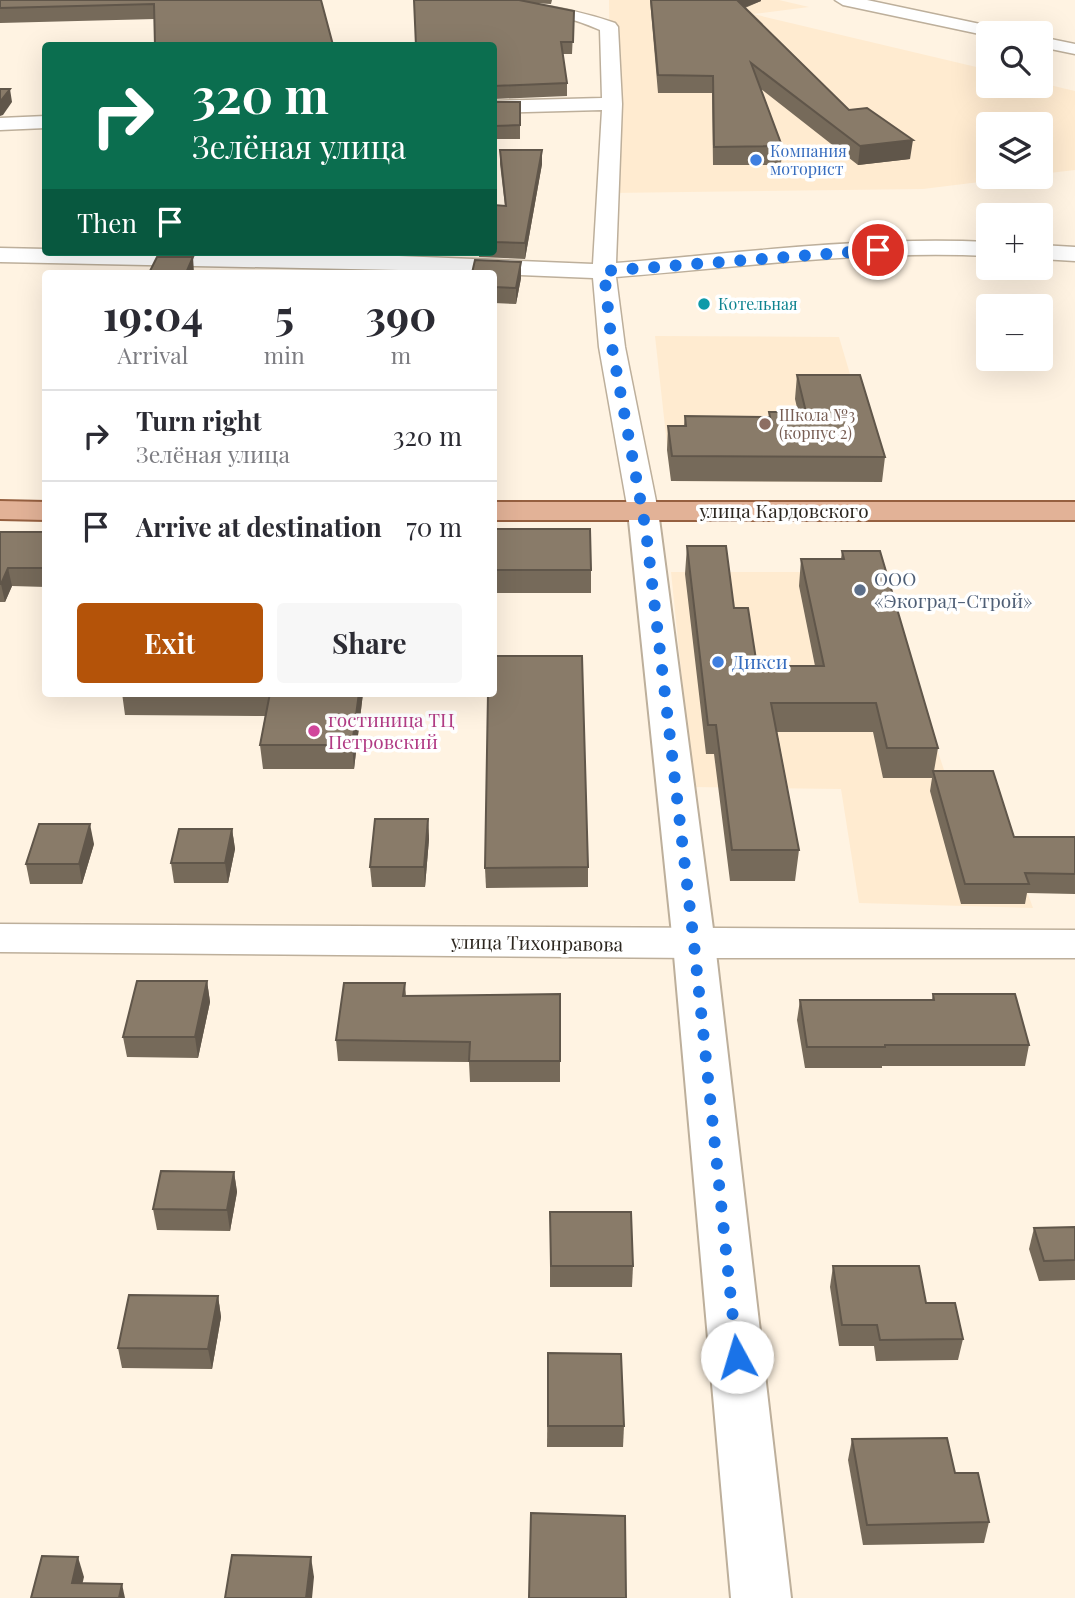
<!DOCTYPE html>
<html lang="en">
<head>
<meta charset="utf-8">
<style>
	body { margin:0; font-family:"Playfair Display",serif; background:#f7f7f7; color:#2b2b33; height:100vh; display:flex; flex-direction:column; font-size:26px; white-space:nowrap }
	* { box-sizing:border-box; margin:0 }
	p { font-size:23px; color:#7c7c81 }
	.icon { flex:none; width:38px; height:38px; fill:none; stroke:currentColor; stroke-width:2; stroke-linecap:round; stroke-linejoin:round }
	.map { position:relative; flex:1; overflow:hidden }
	.details { position:absolute; left:42px; top:270px; width:455px; height:427px; display:flex; flex-direction:column; background:#fff; border-radius:7px; box-shadow:0 7px 28px #0002 }
	.details>* { flex:none }
	.hud { position:absolute; left:42px; top:42px; width:455px; height:214px; border-radius:7px; box-shadow:0 7px 28px #0002; background:#0b6e4f; color:#fff; overflow:hidden }
	.fabs { position:absolute; left:976px; top:21px; display:grid; gap:14px }
	.fabs a { display:grid; place-items:center; width:77px; height:77px; border-radius:7px; background:#fff; box-shadow:0 7px 28px #0002; font-size:35px }
	.pin { position:absolute; display:grid; place-items:center; width:60px; height:60px; color:#fff; margin:-30px; border:4px solid #fff; border-radius:50%; box-shadow:0 2px 7px #0007 }
	.me { position:absolute; width:77px; margin:-38px; rotate:354deg; stroke-linejoin:round; filter:drop-shadow(0 0 5px #0008) }
	.turn { display:flex; align-items:center; gap:24px; height:147px; padding:0 35px; font-size:32px }
	.turn .icon { width:91px; height:91px; stroke-width:2.5 }
	.turn b { display:block; font-size:49px; line-height:60px }
	.then { display:flex; align-items:center; height:66px; padding:0 35px; background:#0003; gap:14px; font-size:26px }
	.eta { display:flex; justify-content:space-evenly; align-items:center; height:119px; text-align:center }
	.eta b { font-size:42px; font-weight:700; line-height:49px }
	.cta { display:flex; gap:14px; margin-top:auto; padding:14px 35px }
	.cta a { flex:1; height:80px; border-radius:7px; background:#b45309; color:#fff; font-size:28px; font-weight:700; line-height:80px; text-align:center }
	.cta a+a { background:#f7f7f7; color:#2b2b33 }
	ul { padding:0; list-style:none }
	li { display:flex; align-items:center; gap:21px; height:91px; padding:0 35px; border-top:2px solid #e1e1e2 }
	li div { flex:1 }
	li b { display:block; font-size:26px }
	li em { font-style:normal }
	.map>svg:first-child { display:block }
</style>
</head>
<body>
<div class="map">
<svg width="1075" height="1598" viewBox="0 0 1075 1598">
	<rect width="100%" height="100%" fill="#fff3e2"/>
	<g fill="#ffebd0">
		<path d="M 609,0 L 779,0 L 809,7 L 753,14 L 989,70 L 989,86 L 1041,86 L 1041,83 L 1075,91 L 1075,170 L 1041,174 L 1041,124 L 989,124 L 989,177 L 1021,177 L 923,189 L 611,193 Z"/>
		<path d="M 655,336 L 839,337 L 882,482 L 671,481 Z"/>
		<path d="M 671,572 L 878,572 L 948,782 L 988,783 L 1033,908 L 859,903 L 841,789 L 693,787 Z"/>
	</g>
	<g fill="none" stroke-linecap="round" stroke-linejoin="round">
		<defs>
			<g id="minor">
				<path d="M 426,0 C 495,0 549,0 615,23 L 618,27 L 622,104 L 616,263 C 740,253 865,236 989,242 L 989,256 C 865,250 740,267 616,277 L 625,347 L 658,511 L 653,517 L 643,520 L 633,517 L 628,511 L 599,347 L 593,278 L 399,270 L 0,262 L 0,248 L 46,249 L 46,252 L 399,256 L 593,264 L 602,110 L 494,113 L 494,101 L 602,98 L 600,30 C 547,6 491,6 434,5 Z"/>
				<path d="M 835,0 L 867,0 L 999,28 L 1008,33 L 989,33 L 989,36 L 843,5 Z"/>
				<path d="M 1041,37 L 1075,44 L 1075,54 L 1041,47 Z"/>
				<path d="M 46,116 L 46,128 L 0,130 L 0,118 Z"/>
				<path d="M 1041,245 L 1075,247 L 1075,261 L 1041,259 Z"/>
				<path d="M 0,924 L 1075,930 L 1075,958 L 694,958 L 0,952 Z"/>
			</g>
			<path id="tertiary" d="M 643,502 L 654,504 L 658,511 L 715,944 L 791,1598 L 731,1598 L 673,944 L 628,511 L 632,504 Z"/>
			<g id="primary">
				<path d="M 0,501 L 46,502 L 46,520 L 0,519 Z"/>
				<rect x="494" y="502" width="581" height="18"/>
			</g>
		</defs>
		<use href="#minor" stroke="#bdaf9b" stroke-width="3"/>
		<use href="#tertiary" stroke="#bdaf9b" stroke-width="4"/>
		<use href="#primary" stroke="#966040" stroke-width="4"/>
		<use href="#minor" fill="#fff" fill-rule="evenodd"/>
		<use href="#tertiary" fill="#fff" fill-rule="evenodd"/>
		<use href="#primary" fill="#e2b297" fill-rule="evenodd"/>
	</g>
	<g fill="#766a5a">
		<path d="M 0,0 L 321,0 L 155,19 L 0,23 Z"/>
		<path d="M 414,0 L 552,0 L 551,4 L 532,3 L 574,11 L 572,54 L 562,54 L 567,83 L 567,96 L 494,99 L 494,46 Z"/>
		<path d="M 650,0 L 761,0 L 761,1 L 745,8 L 849,110 L 910,159 L 858,165 L 761,89 L 782,146 L 781,165 L 713,165 L 712,93 L 658,93 Z"/>
		<rect x="494" y="102" width="26" height="37"/>
		<path d="M 500,150 L 542,164 L 525,259 L 479,257 L 479,252 L 494,252 L 494,205 L 505,206 L 500,164 Z"/>
		<path d="M 494,273 L 521,278 L 516,304 L 494,303 Z"/>
		<path d="M 797,375 L 885,457 L 882,482 L 671,481 L 667,450 L 668,426 L 684,426 L 685,416 L 769,417 L 769,412 L 798,412 L 795,399 Z"/>
		<path d="M 494,529 L 591,570 L 591,593 L 494,593 Z"/>
		<path d="M 0,532 L 46,532 L 46,587 L 12,586 L 5,602 L 0,602 Z"/>
		<path d="M 687,546 L 734,608 L 757,666 L 815,666 L 799,586 L 801,559 L 841,559 L 842,551 L 938,748 L 934,771 L 1014,837 L 1075,837 L 1075,894 L 1027,893 L 1025,904 L 961,904 L 930,791 L 932,778 L 883,778 L 873,732 L 777,732 L 799,850 L 795,881 L 730,881 L 714,754 L 706,754 L 685,574 Z"/>
		<path d="M 122,693 L 363,693 L 354,769 L 263,769 L 260,745 L 265,716 L 125,715 Z"/>
		<path d="M 428,819 L 429,839 L 425,887 L 372,887 L 370,867 Z"/>
		<path d="M 232,829 L 235,849 L 228,883 L 174,883 L 171,863 Z"/>
		<path d="M 94,844 L 82,884 L 30,884 L 26,864 Z"/>
		<path d="M 588,867 L 588,887 L 486,888 L 485,868 Z"/>
		<path d="M 207,981 L 210,1002 L 198,1058 L 127,1057 L 123,1037 Z"/>
		<path d="M 405,983 L 406,996 L 560,994 L 560,1082 L 470,1082 L 469,1062 L 338,1061 L 336,1040 Z"/>
		<path d="M 933,994 L 1029,1045 L 1025,1066 L 882,1066 L 882,1068 L 805,1068 L 797,1020 L 800,1000 L 932,1000 Z"/>
		<path d="M 234,1172 L 237,1192 L 230,1231 L 157,1230 L 153,1209 Z"/>
		<path d="M 550,1212 L 633,1266 L 632,1287 L 550,1287 Z"/>
		<path d="M 1075,1227 L 1075,1280 L 1039,1281 L 1029,1249 L 1034,1228 Z"/>
		<path d="M 833,1266 L 926,1303 L 963,1339 L 958,1360 L 876,1361 L 874,1346 L 839,1346 L 830,1287 Z"/>
		<path d="M 218,1296 L 221,1317 L 212,1369 L 122,1368 L 118,1348 Z"/>
		<path d="M 548,1353 L 624,1426 L 623,1447 L 547,1447 Z"/>
		<path d="M 852,1439 L 955,1473 L 989,1522 L 984,1543 L 863,1545 L 848,1460 Z"/>
	</g>
	<g fill="#60564a">
		<path d="M 733,0 L 761,0 L 761,1 L 732,12 Z"/>
		<path d="M 10,89 L 12,102 L 3,115 L 0,116 L 0,102 Z"/>
		<path d="M 913,140 L 910,159 L 858,165 L 860,146 Z"/>
		<path d="M 542,150 L 542,164 L 525,259 L 525,243 Z"/>
		<path d="M 193,257 L 194,273 L 186,273 Z"/>
		<path d="M 521,262 L 521,278 L 516,304 L 516,288 Z"/>
		<path d="M 8,568 L 12,586 L 5,602 L 1,584 Z"/>
		<path d="M 359,693 L 363,693 L 354,769 L 352,745 Z"/>
		<path d="M 428,819 L 429,839 L 425,887 L 424,867 Z"/>
		<path d="M 90,824 L 94,844 L 82,884 L 79,864 Z"/>
		<path d="M 232,829 L 235,849 L 228,883 L 225,863 Z"/>
		<path d="M 207,981 L 210,1002 L 198,1058 L 195,1037 Z"/>
		<path d="M 234,1172 L 237,1192 L 230,1231 L 227,1210 Z"/>
		<path d="M 218,1296 L 221,1317 L 212,1369 L 208,1349 Z"/>
		<path d="M 78,1557 L 84,1577 L 79,1598 L 72,1583 Z"/>
		<path d="M 311,1557 L 314,1577 L 312,1598 L 306,1598 Z"/>
		<path d="M 122,1584 L 125,1598 L 119,1598 Z"/>
	</g>
	<g fill="#897b69" stroke="#60564a" stroke-width="2">
		<path d="M 0,0 L 321,0 L 333,45 L 155,46 L 154,4 L 0,8 Z"/>
		<path d="M 414,0 L 519,0 L 574,11 L 573,42 L 561,42 L 567,83 L 494,86 L 494,46 L 416,46 Z"/>
		<path d="M 651,0 L 737,0 L 849,110 L 867,108 L 913,140 L 860,146 L 751,63 L 782,146 L 714,147 L 713,76 L 658,75 Z"/>
		<path d="M 0,89 L 10,89 L 0,102 Z"/>
		<path d="M 494,102 L 520,102 L 520,125 L 494,126 Z"/>
		<path d="M 500,150 L 542,150 L 525,243 L 494,242 L 494,205 L 506,206 Z"/>
		<path d="M 157,257 L 193,257 L 186,273 L 149,273 Z"/>
		<path d="M 475,260 L 521,262 L 516,288 L 494,287 L 494,273 L 472,273 Z"/>
		<path d="M 797,375 L 860,375 L 885,457 L 672,456 L 668,426 L 686,426 L 685,416 L 770,417 L 769,412 L 806,412 Z"/>
		<path d="M 494,529 L 590,529 L 591,570 L 494,570 Z"/>
		<path d="M 0,532 L 46,532 L 46,568 L 8,568 L 1,584 L 0,584 Z"/>
		<path d="M 687,546 L 726,546 L 734,608 L 748,608 L 757,666 L 824,666 L 801,559 L 844,559 L 842,551 L 880,551 L 938,748 L 887,748 L 876,703 L 771,703 L 799,850 L 732,850 L 716,725 L 708,725 Z"/>
		<path d="M 494,656 L 582,656 L 588,867 L 485,868 L 488,693 L 494,693 Z"/>
		<path d="M 270,693 L 359,693 L 352,745 L 260,745 Z"/>
		<path d="M 933,771 L 993,771 L 1014,837 L 1075,837 L 1075,874 L 1025,873 L 1029,884 L 965,884 Z"/>
		<path d="M 375,819 L 428,819 L 424,867 L 370,867 Z"/>
		<path d="M 39,824 L 90,824 L 79,864 L 26,864 Z"/>
		<path d="M 179,829 L 232,829 L 225,863 L 171,863 Z"/>
		<path d="M 137,981 L 207,981 L 195,1037 L 123,1037 Z"/>
		<path d="M 344,983 L 405,983 L 403,996 L 560,994 L 560,1061 L 469,1061 L 470,1042 L 336,1040 Z"/>
		<path d="M 933,994 L 1015,994 L 1029,1045 L 885,1045 L 885,1047 L 807,1047 L 800,1000 L 934,1000 Z"/>
		<path d="M 161,1171 L 234,1172 L 227,1210 L 153,1209 Z"/>
		<path d="M 550,1212 L 631,1212 L 633,1266 L 551,1266 Z"/>
		<path d="M 1075,1227 L 1075,1260 L 1044,1261 L 1034,1228 Z"/>
		<path d="M 833,1266 L 919,1266 L 926,1303 L 955,1303 L 963,1339 L 880,1340 L 877,1325 L 842,1325 Z"/>
		<path d="M 129,1295 L 218,1296 L 208,1349 L 118,1348 Z"/>
		<path d="M 548,1353 L 621,1354 L 624,1426 L 548,1426 Z"/>
		<path d="M 947,1438 L 955,1473 L 978,1473 L 989,1522 L 867,1525 L 852,1439 Z"/>
		<path d="M 531,1513 L 625,1516 L 626,1598 L 529,1598 Z"/>
		<path d="M 232,1555 L 311,1557 L 306,1598 L 225,1598 Z"/>
		<path d="M 42,1556 L 78,1557 L 72,1583 L 122,1584 L 119,1598 L 31,1598 Z"/>
	</g>
	<g fill="none" stroke-linecap="round" stroke-linejoin="round">
		<path stroke="#1a73e8" stroke-width="12" stroke-dasharray="0 21.6" d="M 737,1357 L 694,944 L 646,531 L 612,347 L 604,271 L 878,250"/>
	</g>
	<g fill="#3f7fe0" stroke="#fff" stroke-width="2.5">
		<circle cx="756" cy="160" r="7"/>
		<circle cx="718" cy="662" r="7"/>
	</g>
	<circle fill="#0f9aa8" stroke="#fff" stroke-width="2.5" cx="704" cy="304" r="7"/>
	<circle fill="#8d6e63" stroke="#fff" stroke-width="2.5" cx="765" cy="424" r="7"/>
	<circle fill="#5c6f8a" stroke="#fff" stroke-width="2.5" cx="860" cy="590" r="7"/>
	<circle fill="#d1479c" stroke="#fff" stroke-width="2.5" cx="314" cy="731" r="7"/>
	<g text-anchor="middle" stroke-width="7" stroke-linejoin="round" paint-order="stroke">
		<g font-size="16" fill="#366cbe" stroke="#fff" text-anchor="start">
			<text x="770" y="157">Компания<tspan x="770" dy="18">моторист</tspan></text>
		</g>
		<g font-size="16" fill="#0d838f" stroke="#fff" text-anchor="start">
			<text x="718" y="310">Котельная</text>
		</g>
		<g font-size="16" fill="#785e54" stroke="#fff" text-anchor="start">
			<text x="779" y="421">Школа №3<tspan x="779" dy="18">(корпус 2)</tspan></text>
		</g>
		<g font-size="19" fill="#2d2720" stroke="#fff">
			<text x="784" y="518">улица Кардовского</text>
			<text transform="translate(537 943) rotate(1)" y="7">улица Тихонравова</text>
		</g>
		<g font-size="19" fill="#4e5e75" stroke="#fff" text-anchor="start">
			<text x="874" y="586">ООО<tspan x="874" dy="22">«Экоград-Строй»</tspan></text>
		</g>
		<g font-size="19" fill="#366cbe" stroke="#fff" text-anchor="start">
			<text x="732" y="669">Дикси</text>
		</g>
		<g font-size="19" fill="#b23c85" stroke="#fff" text-anchor="start">
			<text x="328" y="727">гостиница ТЦ<tspan x="328" dy="22">Петровский</tspan></text>
		</g>
	</g>
</svg>
<div class="fabs">
<a><svg class="icon" aria-label="search" viewBox="0 0 24 24"><circle cx="10" cy="10" r="6"/><path d="M15 15l6 6"/></svg></a>
<a><svg class="icon" aria-label="layers" viewBox="0 0 24 24"><path d="M12 4l9 5-9 5-9-5zM3 14l9 5 9-5"/></svg></a>
<a>+</a>
<a>−</a>
</div>
<div class="pin" style="left:878px;top:250px;background:#d93025"><svg class="icon" aria-label="arrive" viewBox="0 0 24 24"><path d="M6 21V4h12l-3 4 3 4H6"/></svg></div>
<svg class="me" style="left:737px;top:1357px" viewBox="-20 -20 40 40"><circle r="19" fill="#fff"/><path d="M0-13L10 11 0 6-10 11z" fill="#1a73e8"/></svg>
<div class="hud">
<div class="turn"><svg class="icon" aria-label="right" viewBox="0 0 24 24"><path d="M7 20v-9h11M14 6l5 5-5 5"/></svg><div><b>320 m</b>Зелёная улица</div></div>
<div class="then">Then<svg class="icon" aria-label="arrive" viewBox="0 0 24 24"><path d="M6 21V4h12l-3 4 3 4H6"/></svg></div>
</div>
<section class="details">
<div class="eta">
<div><b>19:04</b><p>Arrival</p></div>
<div><b>5</b><p>min</p></div>
<div><b>390</b><p>m</p></div>
</div>
<ul>
<li><svg class="icon" aria-label="right" viewBox="0 0 24 24"><path d="M7 20v-9h11M14 6l5 5-5 5"/></svg><div><b>Turn right</b><p>Зелёная улица</p></div><em>320 m</em></li>
<li><svg class="icon" aria-label="arrive" viewBox="0 0 24 24"><path d="M6 21V4h12l-3 4 3 4H6"/></svg><div><b>Arrive at destination</b></div><em>70 m</em></li>
</ul>
<div class="cta"><a>Exit</a><a>Share</a></div>
</section>
</div>
</body>
</html>
